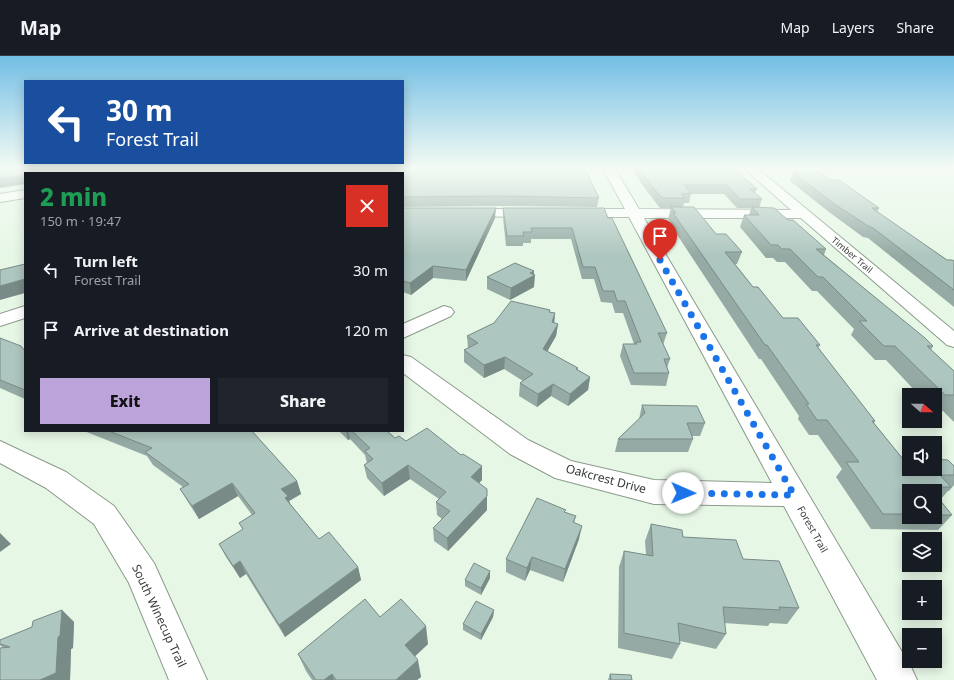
<!DOCTYPE html>
<html lang="en">
<head>
<meta charset="utf-8">
<style>
	body { margin:0; font-family:"Noto Sans",sans-serif; background:#20242c; color:#f1f3f6; height:100vh; display:flex; flex-direction:column; font-size:15px; white-space:nowrap }
	* { box-sizing:border-box; margin:0 }
	p { font-size:13px; color:#9ea1a6 }
	.icon { flex:none; width:22px; height:22px; fill:none; stroke:currentColor; stroke-width:2; stroke-linecap:round; stroke-linejoin:round }
	.map { position:relative; flex:1; overflow:hidden }
	.panel { position:absolute; left:24px; top:116px; width:380px; height:260px; display:flex; flex-direction:column; background:#171b24; border-radius:0px; box-shadow:0 2px 10px #0003 }
	.panel>* { flex:none }
	.guide { position:absolute; left:24px; top:24px; width:380px; height:84px; border-radius:0px; box-shadow:0 2px 10px #0003; background:#1a4fa0; color:#fff; overflow:hidden }
	.needle { width:26px; rotate:110deg }
	.tools { position:absolute; left:902px; top:332px; display:grid; gap:8px }
	.tools a { display:grid; place-items:center; width:40px; height:40px; border-radius:0px; background:#171b24; box-shadow:0 2px 10px #0003; font-size:20px }
	.pin { position:absolute; display:grid; place-items:center; width:34px; height:34px; color:#fff; margin:-41px -17px; border-radius:50% 50% 50% 0; rotate:-45deg; box-shadow:0 0 4px #0007 }
	.pin .icon { rotate:45deg }
	.me { position:absolute; width:44px; margin:-22px; rotate:91deg; stroke-linejoin:round; filter:drop-shadow(0 0 3px #0008) }
	.turn { display:flex; align-items:center; gap:14px; height:84px; padding:0 16px; font-size:18px }
	.turn .icon { width:52px; height:52px; stroke-width:2.5 }
	.turn b { display:block; font-size:28px; line-height:34px }
	.round { display:grid; place-items:center; flex:none; width:42px; height:42px; border-radius:0px; background:#20242c }
	.headline { display:flex; align-items:center; justify-content:space-between; height:68px; padding:0 16px }
	h1 { font-size:24px; font-weight:800; line-height:30px; color:#1e9e55 }
	.button { display:flex; gap:8px; margin-top:auto; padding:8px 16px }
	.button a { flex:1; height:46px; border-radius:0px; background:#bca3da; color:#111; font-size:16px; font-weight:800; line-height:46px; text-align:center }
	.button a+a { background:#20242c; color:#f1f3f6 }
	ul { padding:0; list-style:none }
	li { display:flex; align-items:center; gap:12px; height:60px; padding:0 16px }
	li div { flex:1 }
	li b { display:block; font-size:15px }
	li em { font-style:normal }
	header { display:flex; align-items:center; gap:24px; box-sizing:border-box; height:56px; padding:0 20px; background:#171b24; border-bottom:1px solid #363941 }
	header strong { font-size:19px }
	nav { display:flex; gap:22px; margin-inline-start:auto; font-size:14px }
	.map>svg:first-child { display:block }
</style>
</head>
<body>
<header>
<strong>Map</strong>
<nav><a>Map</a><a>Layers</a><a>Share</a></nav>
</header>
<div class="map">
<svg width="954" height="624" viewBox="0 0 954 624">
	<rect width="100%" height="100%" fill="#e6f7e6"/>
	<g fill="none" stroke-linecap="round" stroke-linejoin="round">
		<defs>
			<g id="minor">
				<path d="M 603,113 L 615,113 L 639,153 L 791,154 L 745,113 L 758,113 L 954,275 L 954,291 L 947,289 L 801,162 L 644,162 L 911,611 L 917,624 L 877,624 L 784,450 L 654,448 L 555,422 L 510,398 L 403,317 L 403,299 L 411,301 L 528,384 L 571,405 L 654,424 L 772,427 L 629,161 L 577,161 L 572,160 L 570,157 L 572,154 L 577,153 L 625,153 Z"/>
				<path d="M 25,134 L 25,142 L 0,146 L 0,138 Z"/>
				<path d="M 465,153 L 533,153 L 538,154 L 540,157 L 538,160 L 533,161 L 460,160 L 458,157 L 460,154 Z"/>
				<path d="M 25,250 L 25,262 L 0,270 L 0,258 Z"/>
				<path d="M 444,250 L 451,252 L 454,256 L 451,260 L 403,282 L 403,268 Z"/>
				<path d="M 0,385 L 66,416 L 114,450 L 154,507 L 207,624 L 169,624 L 129,527 L 94,468 L 46,432 L 0,407 Z"/>
			</g>
		</defs>
		<use href="#minor" stroke="#8c9b8c" stroke-width="2"/>
		<use href="#minor" fill="#fff" fill-rule="evenodd"/>
	</g>
	<g fill="#95aaa4" fill-rule="evenodd">
		<path d="M 0,113 L 585,113 L 599,142 L 597,151 L 501,150 L 403,151 L 403,117 L 25,117 Z"/>
		<path d="M 632,113 L 735,113 L 757,133 L 755,137 L 762,143 L 759,152 L 788,164 L 826,193 L 824,199 L 933,290 L 931,294 L 954,315 L 954,366 L 943,355 L 935,355 L 935,339 L 919,339 L 886,304 L 875,304 L 851,279 L 854,273 L 817,235 L 812,235 L 785,206 L 777,206 L 773,202 L 766,202 L 740,171 L 744,159 L 749,159 L 751,152 L 737,152 L 724,138 L 691,138 L 689,147 L 684,147 L 683,151 L 716,178 L 742,196 L 737,208 L 735,208 L 753,231 L 783,262 L 820,289 L 818,292 L 875,365 L 874,367 L 903,403 L 954,410 L 954,429 L 949,435 L 948,435 L 940,444 L 952,459 L 938,474 L 871,473 L 836,421 L 842,413 L 818,379 L 809,379 L 798,363 L 799,360 L 761,303 L 759,303 L 670,168 L 671,166 L 668,163 L 671,152 L 660,152 L 643,130 ZM 909,435 L 935,435 L 935,461 L 909,461 Z"/>
		<path d="M 793,116 L 831,124 L 879,152 L 877,156 L 947,204 L 954,205 L 954,251 L 868,182 L 863,181 L 829,156 L 790,125 Z"/>
		<path d="M 403,152 L 495,162 L 466,225 L 433,222 L 411,239 L 403,236 Z"/>
		<path d="M 503,152 L 608,162 L 667,277 L 663,289 L 670,303 L 667,312 L 669,317 L 666,330 L 631,329 L 620,300 L 623,288 L 634,288 L 623,257 L 615,257 L 612,247 L 601,246 L 594,223 L 582,223 L 571,183 L 531,183 L 531,187 L 523,187 L 523,190 L 506,190 L 503,162 Z"/>
		<path d="M 534,218 L 534,231 L 510,244 L 487,233 L 487,221 Z"/>
		<path d="M 550,254 L 550,256 L 555,257 L 554,267 L 558,268 L 556,280 L 547,295 L 578,312 L 578,314 L 590,321 L 588,334 L 568,350 L 551,340 L 537,351 L 519,340 L 520,327 L 523,325 L 504,313 L 484,322 L 464,306 L 464,294 L 468,292 L 467,280 Z"/>
		<path d="M 0,282 L 25,295 L 25,343 L 0,332 Z"/>
		<path d="M 642,349 L 705,367 L 700,380 L 692,380 L 693,383 L 688,396 L 615,396 L 618,383 L 639,363 Z"/>
		<path d="M 84,375 L 252,375 L 297,425 L 301,438 L 289,445 L 291,449 L 319,483 L 358,511 L 361,524 L 285,581 L 246,518 L 240,522 L 226,501 L 219,488 L 243,474 L 239,467 L 252,459 L 238,440 L 199,463 L 188,446 L 180,433 L 183,431 L 153,409 L 147,400 Z"/>
		<path d="M 339,375 L 387,375 L 395,382 L 406,385 L 482,424 L 479,427 L 487,454 L 448,495 L 434,485 L 433,472 L 442,463 L 437,459 L 436,446 L 439,443 L 410,423 L 384,440 L 367,422 L 364,409 L 367,407 L 365,399 L 350,383 L 348,384 Z"/>
		<path d="M 565,456 L 576,460 L 574,467 L 579,483 L 563,526 L 530,514 L 525,525 L 506,516 L 506,503 Z"/>
		<path d="M 651,468 L 683,481 L 743,503 L 799,552 L 787,568 L 770,567 L 768,570 L 724,567 L 726,578 L 716,593 L 680,585 L 680,588 L 672,603 L 618,592 L 619,511 L 624,495 L 646,499 L 645,485 Z"/>
		<path d="M 490,515 L 490,522 L 481,539 L 465,530 L 465,524 Z"/>
		<path d="M 62,554 L 74,566 L 73,592 L 71,593 L 70,624 L 0,624 L 3,592 L 0,589 L 0,584 L 32,571 Z"/>
		<path d="M 494,554 L 493,561 L 481,584 L 463,574 L 463,568 Z"/>
		<path d="M 380,561 L 428,588 L 415,600 L 421,621 L 417,624 L 312,624 L 306,615 L 298,598 Z"/>
		<path d="M 610,618 L 632,624 L 608,624 Z"/>
	</g>
	<g fill="#798b86">
		<path d="M 25,119 L 25,128 L 0,132 L 0,122 Z"/>
		<path d="M 496,152 L 495,162 L 466,225 L 466,214 Z"/>
		<path d="M 433,210 L 433,222 L 411,239 L 410,227 Z"/>
		<path d="M 534,215 L 534,220 L 535,219 L 534,231 L 510,244 L 511,232 L 530,217 Z"/>
		<path d="M 25,223 L 25,237 L 0,244 L 0,230 Z"/>
		<path d="M 555,257 L 554,269 L 552,266 Z"/>
		<path d="M 558,268 L 556,280 L 542,305 L 543,293 Z"/>
		<path d="M 505,301 L 504,313 L 484,322 L 484,309 Z"/>
		<path d="M 590,321 L 588,334 L 568,350 L 570,338 Z"/>
		<path d="M 553,328 L 551,340 L 537,351 L 538,338 Z"/>
		<path d="M 346,375 L 348,375 L 350,383 L 348,384 Z"/>
		<path d="M 408,409 L 410,423 L 384,440 L 382,427 Z"/>
		<path d="M 482,410 L 482,424 L 472,434 L 471,421 Z"/>
		<path d="M 297,425 L 301,438 L 289,445 L 292,454 L 290,456 L 281,433 Z"/>
		<path d="M 232,427 L 238,440 L 199,463 L 192,450 Z"/>
		<path d="M 487,440 L 487,454 L 448,495 L 447,482 Z"/>
		<path d="M 582,470 L 579,483 L 563,526 L 565,513 Z"/>
		<path d="M 0,477 L 11,488 L 0,496 Z"/>
		<path d="M 532,501 L 530,514 L 525,525 L 527,512 Z"/>
		<path d="M 240,505 L 246,518 L 240,522 L 233,510 Z"/>
		<path d="M 358,511 L 361,524 L 285,581 L 279,569 Z"/>
		<path d="M 490,515 L 490,522 L 481,539 L 481,532 Z"/>
		<path d="M 62,554 L 74,566 L 73,592 L 71,593 L 70,624 L 40,624 L 58,581 Z"/>
		<path d="M 494,554 L 493,561 L 481,584 L 481,578 Z"/>
		<path d="M 426,570 L 428,588 L 409,606 L 405,589 Z"/>
		<path d="M 418,604 L 421,621 L 417,624 L 396,624 Z"/>
		<path d="M 332,618 L 334,624 L 324,624 Z"/>
	</g>
	<g fill="#adc6bf" stroke="#798b86">
		<path d="M 0,113 L 585,113 L 599,142 L 501,140 L 403,141 L 403,117 L 127,117 L 91,115 L 54,117 L 25,117 L 25,119 L 0,122 Z"/>
		<path d="M 639,113 L 735,113 L 757,133 L 750,133 L 762,143 L 740,143 L 727,129 L 684,129 L 691,137 L 681,138 L 685,142 L 662,142 L 645,122 Z"/>
		<path d="M 818,115 L 831,124 L 839,124 L 879,152 L 872,152 L 947,204 L 952,204 L 954,205 L 954,234 L 873,172 L 868,170 L 833,147 L 793,116 Z"/>
		<path d="M 671,151 L 694,151 L 716,178 L 726,178 L 742,196 L 725,196 L 753,231 L 758,231 L 783,262 L 798,262 L 820,289 L 816,289 L 875,365 L 872,365 L 903,403 L 909,403 L 909,413 L 935,413 L 935,403 L 948,404 L 954,410 L 954,419 L 940,419 L 951,431 L 929,431 L 933,435 L 909,435 L 909,458 L 883,458 L 846,406 L 859,406 L 827,364 L 817,364 L 806,348 L 809,348 L 767,289 L 765,289 L 673,157 L 676,157 Z"/>
		<path d="M 752,151 L 774,152 L 788,164 L 793,164 L 826,193 L 816,193 L 925,282 L 933,290 L 927,290 L 954,315 L 954,339 L 945,339 L 895,290 L 884,290 L 859,265 L 867,265 L 823,221 L 818,221 L 790,193 L 782,193 L 778,189 L 771,189 L 744,159 L 759,159 Z"/>
		<path d="M 403,152 L 496,152 L 466,214 L 433,210 L 410,227 L 403,225 Z"/>
		<path d="M 503,152 L 604,152 L 608,162 L 612,162 L 667,277 L 658,277 L 670,303 L 664,303 L 669,317 L 634,317 L 623,288 L 637,288 L 636,286 L 641,286 L 625,245 L 617,245 L 614,235 L 603,235 L 595,211 L 583,211 L 572,172 L 531,172 L 532,176 L 523,176 L 524,180 L 507,180 Z"/>
		<path d="M 515,207 L 534,215 L 530,217 L 535,219 L 511,232 L 487,221 Z"/>
		<path d="M 25,208 L 25,223 L 0,230 L 0,214 Z"/>
		<path d="M 511,245 L 550,254 L 549,256 L 555,257 L 552,266 L 558,268 L 543,293 L 578,312 L 576,313 L 590,321 L 570,338 L 553,328 L 538,338 L 520,327 L 533,318 L 505,301 L 484,309 L 464,294 L 478,287 L 467,280 L 494,267 Z"/>
		<path d="M 0,282 L 21,290 L 25,295 L 25,334 L 0,324 Z"/>
		<path d="M 642,349 L 697,350 L 705,367 L 687,367 L 693,383 L 618,383 L 645,357 Z"/>
		<path d="M 427,372 L 461,399 L 463,398 L 482,410 L 471,421 L 487,433 L 487,440 L 447,482 L 433,472 L 450,455 L 436,446 L 446,436 L 408,409 L 382,427 L 364,409 L 373,403 L 365,395 L 370,392 L 352,375 L 387,375 L 395,382 L 399,380 L 406,385 Z"/>
		<path d="M 109,375 L 252,375 L 297,425 L 281,433 L 288,440 L 285,442 L 319,483 L 329,476 L 358,511 L 279,569 L 240,505 L 233,510 L 219,488 L 243,473 L 239,467 L 255,457 L 232,427 L 192,450 L 180,433 L 189,428 L 145,396 L 152,392 Z"/>
		<path d="M 935,438 L 952,459 L 935,459 Z"/>
		<path d="M 537,442 L 566,454 L 564,456 L 576,460 L 573,466 L 582,470 L 565,513 L 532,501 L 527,512 L 506,503 Z"/>
		<path d="M 651,468 L 682,474 L 683,481 L 736,484 L 743,503 L 779,505 L 799,552 L 779,551 L 780,554 L 723,551 L 726,578 L 678,567 L 680,588 L 624,577 L 624,495 L 653,500 Z"/>
		<path d="M 474,507 L 490,515 L 481,532 L 465,524 Z"/>
		<path d="M 365,543 L 380,561 L 401,543 L 426,570 L 405,589 L 418,604 L 396,624 L 336,624 L 332,618 L 324,624 L 316,624 L 298,598 Z"/>
		<path d="M 476,545 L 494,554 L 481,578 L 463,568 Z"/>
		<path d="M 62,554 L 60,580 L 58,581 L 56,617 L 40,624 L 0,624 L 0,592 L 10,591 L 0,588 L 0,584 L 32,571 L 33,565 Z"/>
		<path d="M 610,618 L 631,619 L 632,624 L 611,624 Z"/>
	</g>
	<linearGradient id="sky" x2="0" y2="1"><stop stop-color="#72bee4"/><stop offset="0.56" stop-color="#f4fbf4"/><stop offset="1" stop-color="#f4fbf4" stop-opacity="0"/></linearGradient>
	<rect width="954" height="200" fill="url(#sky)"/>
	<g fill="none" stroke-linecap="round" stroke-linejoin="round">
		<path stroke="#1a73e8" stroke-width="7" stroke-dasharray="0 12.6" d="M 660,204 L 794,439 L 683,437"/>
	</g>
	<g text-anchor="middle" stroke-width="3" stroke-linejoin="round" paint-order="stroke">
		<g font-size="9" fill="#353b35" stroke="#fff">
			<text transform="translate(852 199) rotate(40)" y="3">Timber Trail</text>
		</g>
		<g font-size="10" fill="#353b35" stroke="#fff">
			<text transform="translate(813 473) rotate(61)" y="4">Forest Trail</text>
		</g>
		<g font-size="12" fill="#353b35" stroke="#fff">
			<text transform="translate(606 423) rotate(15)" y="4">Oakcrest Drive</text>
			<text transform="translate(159 560) rotate(65)" y="4">South Winecup Trail</text>
		</g>
	</g>
</svg>
<div class="tools">
<a><svg class="needle" viewBox="-14 -14 28 28"><path d="M0-13l5 13h-10z" fill="#e53935"/><path d="M0 13l5-13h-10z" fill="#9ea1a6"/></svg></a>
<a><svg class="icon" aria-label="sound" viewBox="0 0 24 24"><path d="M4 9h4l5-4v14l-5-4H4zM17 9q2 3 0 6"/></svg></a>
<a><svg class="icon" aria-label="search" viewBox="0 0 24 24"><circle cx="10" cy="10" r="6"/><path d="M15 15l6 6"/></svg></a>
<a><svg class="icon" aria-label="layers" viewBox="0 0 24 24"><path d="M12 4l9 5-9 5-9-5zM3 14l9 5 9-5"/></svg></a>
<a>+</a>
<a>−</a>
</div>
<div class="pin" style="left:660px;top:204px;background:#d93025"><svg class="icon" aria-label="arrive" viewBox="0 0 24 24"><path d="M6 21V4h12l-3 4 3 4H6"/></svg></div>
<svg class="me" style="left:683px;top:437px" viewBox="-20 -20 40 40"><circle r="19" fill="#fff"/><path d="M0-13L10 11 0 6-10 11z" fill="#1a73e8"/></svg>
<div class="guide">
<div class="turn"><svg class="icon" aria-label="left" viewBox="0 0 24 24"><path d="M17 20v-9H6M10 6l-5 5 5 5"/></svg><div><b>30 m</b>Forest Trail</div></div>
</div>
<section class="panel">
<div class="headline"><div><h1>2 min</h1><p>150 m · 19:47</p></div><a class="round" style="background:#d93025;color:#fff"><svg class="icon" aria-label="close" viewBox="0 0 24 24"><path d="M6 6l12 12M18 6L6 18"/></svg></a></div>
<ul>
<li><svg class="icon" aria-label="left" viewBox="0 0 24 24"><path d="M17 20v-9H6M10 6l-5 5 5 5"/></svg><div><b>Turn left</b><p>Forest Trail</p></div><em>30 m</em></li>
<li><svg class="icon" aria-label="arrive" viewBox="0 0 24 24"><path d="M6 21V4h12l-3 4 3 4H6"/></svg><div><b>Arrive at destination</b></div><em>120 m</em></li>
</ul>
<div class="button"><a>Exit</a><a>Share</a></div>
</section>
</div>
</body>
</html>
